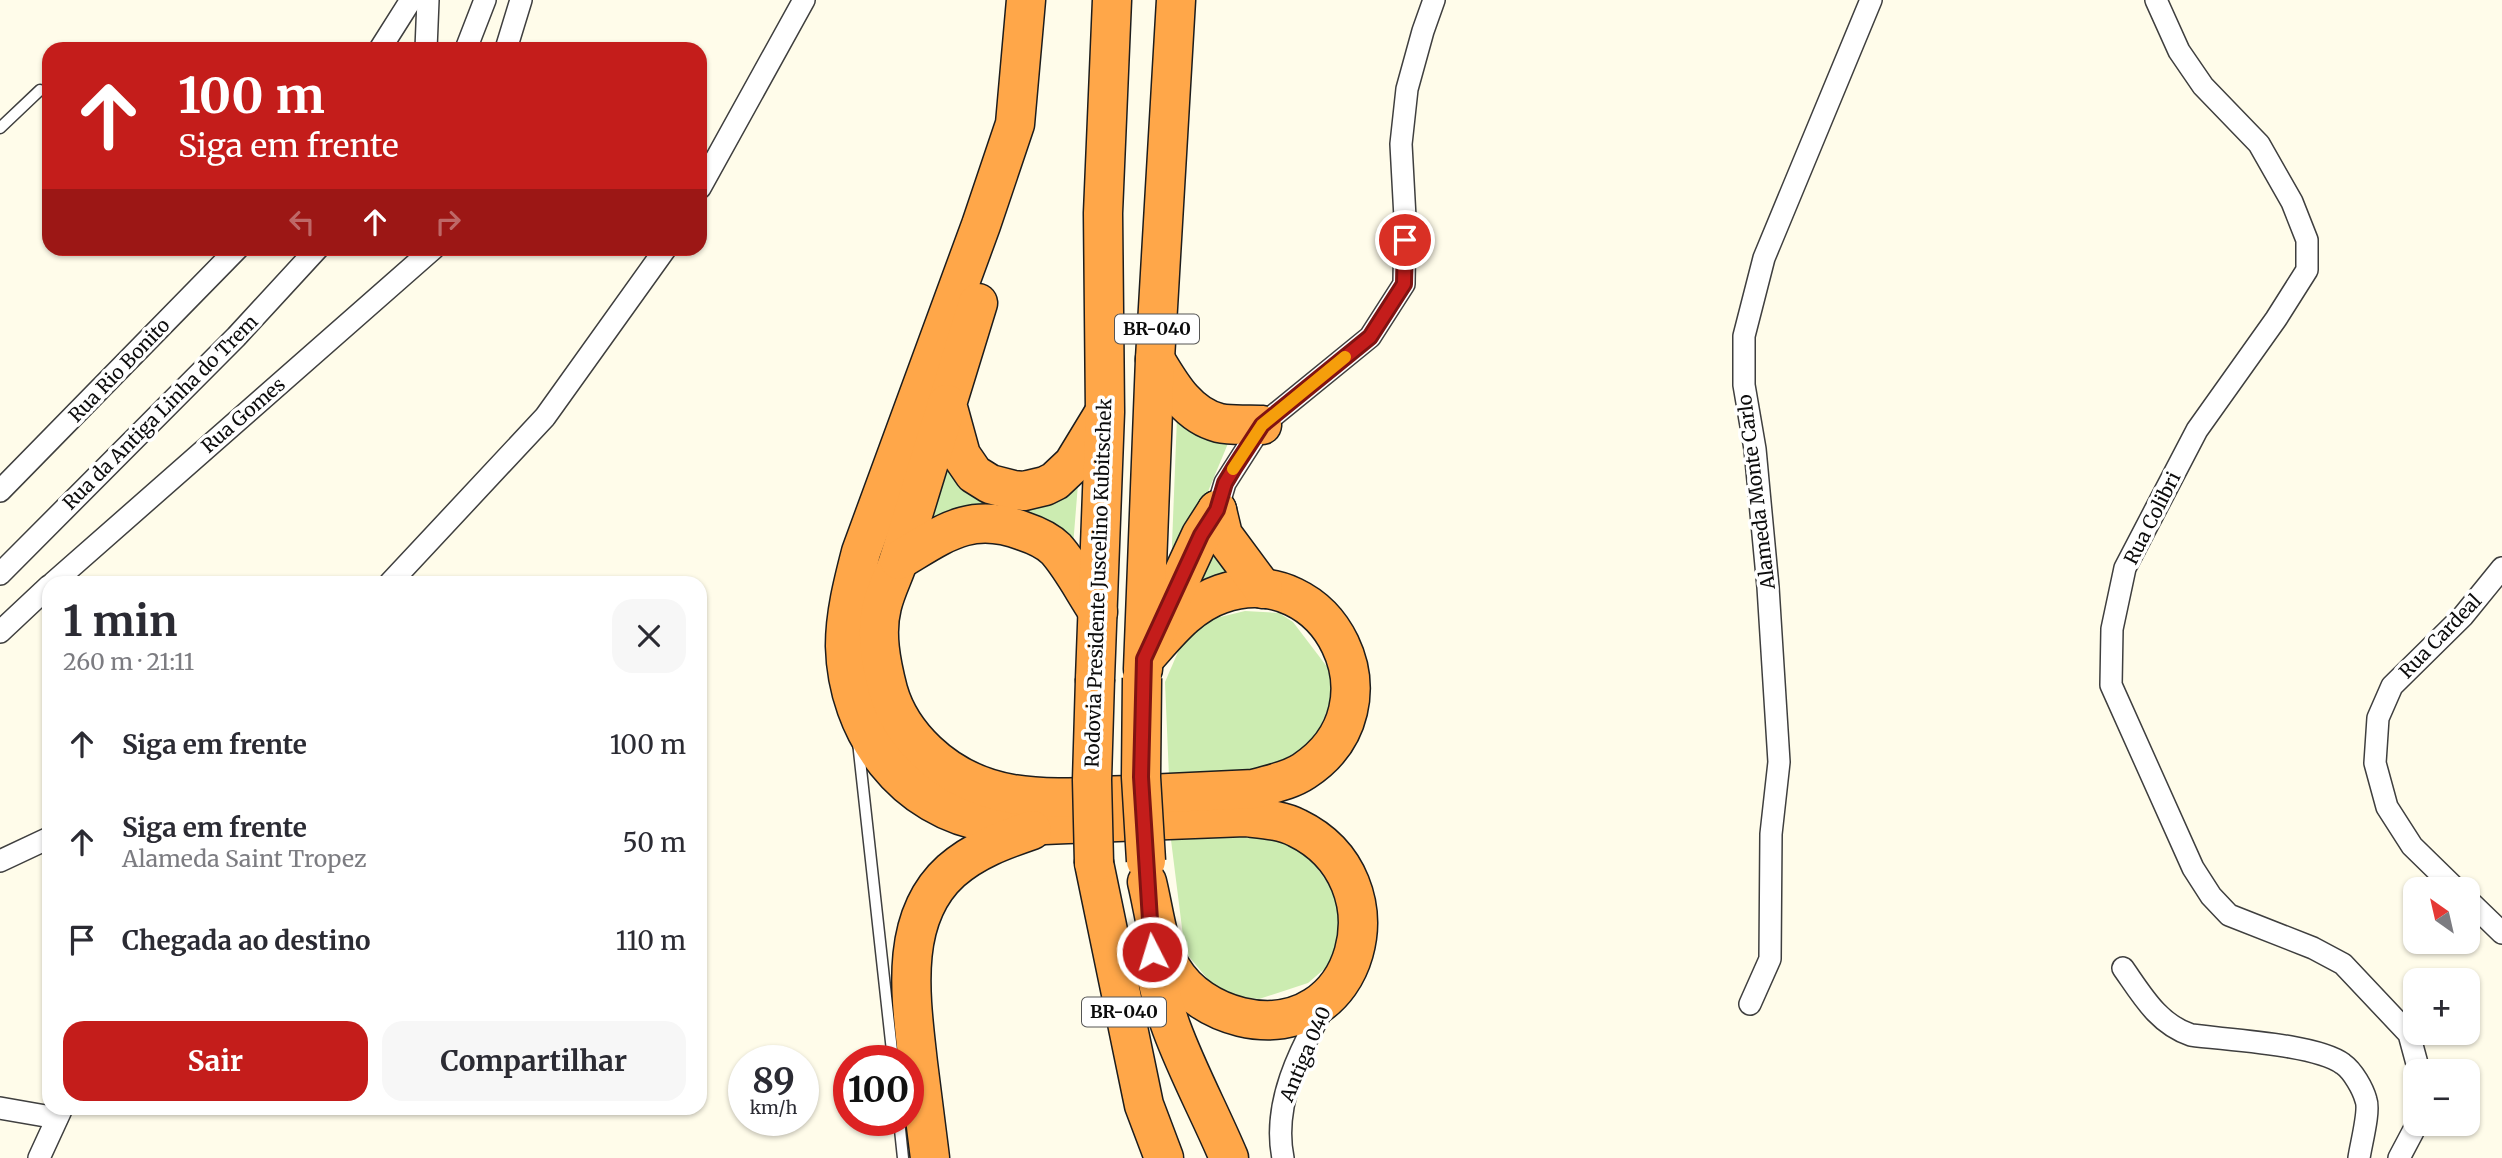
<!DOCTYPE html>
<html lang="pt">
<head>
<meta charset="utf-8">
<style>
	body { margin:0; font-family:Merriweather,serif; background:#f7f7f7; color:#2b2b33; height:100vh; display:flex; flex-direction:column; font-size:26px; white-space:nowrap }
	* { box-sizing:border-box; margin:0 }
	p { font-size:23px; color:#7c7c81 }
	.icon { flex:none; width:38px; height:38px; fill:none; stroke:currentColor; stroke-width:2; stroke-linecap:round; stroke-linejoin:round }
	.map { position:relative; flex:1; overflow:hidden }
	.side { position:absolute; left:42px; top:576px; width:665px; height:539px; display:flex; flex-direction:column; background:#fff; border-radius:21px; box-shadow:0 2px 5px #0004 }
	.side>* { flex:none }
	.top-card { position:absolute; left:42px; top:42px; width:665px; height:214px; border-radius:21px; box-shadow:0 2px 5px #0004; background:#c41d1b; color:#fff; overflow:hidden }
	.needle { width:46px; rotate:326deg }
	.controls { position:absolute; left:2403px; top:877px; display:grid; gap:14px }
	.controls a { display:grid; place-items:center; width:77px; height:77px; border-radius:14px; background:#fff; box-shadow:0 2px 5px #0004; font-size:35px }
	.speed { position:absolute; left:728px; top:1045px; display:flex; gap:14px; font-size:35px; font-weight:700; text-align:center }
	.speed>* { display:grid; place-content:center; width:91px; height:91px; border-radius:50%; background:#fff; box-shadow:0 2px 5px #0004; line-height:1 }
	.speed small { font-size:18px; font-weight:400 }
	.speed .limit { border:10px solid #d22; background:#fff; color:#111 }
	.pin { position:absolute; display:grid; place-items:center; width:60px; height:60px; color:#fff; margin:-30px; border:4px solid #fff; border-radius:50%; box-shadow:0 2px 7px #0007 }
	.me { position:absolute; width:77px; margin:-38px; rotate:355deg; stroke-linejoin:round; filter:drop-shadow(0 0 5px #0008) }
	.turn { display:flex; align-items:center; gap:24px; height:147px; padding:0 21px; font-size:32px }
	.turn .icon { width:91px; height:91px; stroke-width:2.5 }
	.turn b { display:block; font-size:49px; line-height:60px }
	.lanes { display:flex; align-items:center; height:66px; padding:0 21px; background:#0003; justify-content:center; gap:35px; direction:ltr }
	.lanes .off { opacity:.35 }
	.round { display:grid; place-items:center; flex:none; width:74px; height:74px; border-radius:21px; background:#f7f7f7 }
	.head { display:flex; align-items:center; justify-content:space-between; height:119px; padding:0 21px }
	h1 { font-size:42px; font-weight:700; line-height:52px }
	.cta { display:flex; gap:14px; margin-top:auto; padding:14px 21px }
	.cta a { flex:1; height:80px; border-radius:21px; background:#c41d1b; color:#fff; font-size:28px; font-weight:700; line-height:80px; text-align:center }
	.cta a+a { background:#f7f7f7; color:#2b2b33 }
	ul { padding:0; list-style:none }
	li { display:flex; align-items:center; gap:21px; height:98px; padding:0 21px }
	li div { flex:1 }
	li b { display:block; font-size:26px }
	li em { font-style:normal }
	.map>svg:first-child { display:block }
</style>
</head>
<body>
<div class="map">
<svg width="2502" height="1158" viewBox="0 0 2502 1158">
	<rect width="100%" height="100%" fill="#fffcea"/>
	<g fill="#ccecb1">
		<path d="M 1177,417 L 1229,441 L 1175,571 L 1171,570 Z"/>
		<path d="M 949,448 L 956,461 L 1078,484 L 1073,546 L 922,528 Z"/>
		<path d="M 1211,539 L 1237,577 L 1188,592 Z"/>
		<path d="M 1245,611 L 1279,613 L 1293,622 L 1328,668 L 1332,681 L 1332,699 L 1314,741 L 1266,770 L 1169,777 L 1165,682 L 1181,645 L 1193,630 L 1212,619 Z"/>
		<path d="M 1230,836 L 1283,840 L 1313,862 L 1331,888 L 1342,917 L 1340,942 L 1330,964 L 1308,983 L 1259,999 L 1236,996 L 1211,983 L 1185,952 L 1171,840 Z"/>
	</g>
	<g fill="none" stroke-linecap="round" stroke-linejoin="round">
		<defs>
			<g id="lane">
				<path d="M 0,128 L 40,90"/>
				<path d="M 858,742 L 893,1060"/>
				<path d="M 899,1120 L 903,1158"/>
			</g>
			<g id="street">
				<path d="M 2156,0 L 2179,51 L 2203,86 L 2259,144 L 2292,202 L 2307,240 L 2307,270 L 2276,319 L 2197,430 L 2125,568 L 2112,629 L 2111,685 L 2193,868 L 2211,896 L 2229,915 L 2313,948 L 2343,964 L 2409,1034 L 2419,1071"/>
				<path d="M 380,49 L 411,0"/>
				<path d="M 426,49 L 428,0"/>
				<path d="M 466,49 L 485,0"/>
				<path d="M 506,49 L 521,0"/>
				<path d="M 700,188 L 804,0"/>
				<path d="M 0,491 L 238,248"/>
				<path d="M 1217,510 L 1225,483 L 1262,425 L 1370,337 L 1404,284 L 1405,218 L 1401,144 L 1407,89 L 1423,31 L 1434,0"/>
				<path d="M 0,574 L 236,337 L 318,248"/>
				<path d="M 53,583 L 434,248"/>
				<path d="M 390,583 L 545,417 L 666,248"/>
				<path d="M 0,632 L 49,586"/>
				<path d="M 0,861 L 49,838"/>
				<path d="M 2456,889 L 2412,846 L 2387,807 L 2375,763 L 2378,718 L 2392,686 L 2463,616 L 2502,568"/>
				<path d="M 2468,900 L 2502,933"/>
				<path d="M 2123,968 C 2142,995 2158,1024 2191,1035 C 2227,1040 2316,1044 2343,1064 C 2353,1071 2363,1089 2366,1100 C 2370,1111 2361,1144 2359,1158"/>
				<path d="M 1750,1004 L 1770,959 L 1771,834 L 1779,762 L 1768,587 L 1755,449 L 1744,385 L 1744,336 L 1764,258 L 1871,0"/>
				<path d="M 0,1108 L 57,1118"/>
				<path d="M 39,1158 L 62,1108"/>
				<path d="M 1283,1158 C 1272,1104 1300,1049 1326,1004"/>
				<path d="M 2399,1158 L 2417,1124"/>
			</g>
			<g id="highway">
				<path d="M 1026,0 L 1015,124 L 981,225 L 861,552 C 853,583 845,614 845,646 C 847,732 904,810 991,823 C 1024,828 1059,824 1092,823 C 1143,821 1194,819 1245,817 C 1263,819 1282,820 1297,828 C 1404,880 1360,1045 1241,1017 C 1213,1010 1187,994 1172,969 C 1157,945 1154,910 1147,882"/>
				<path d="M 978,303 L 947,404 L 961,455 L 974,474 L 990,484 L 1013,490 L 1024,491 L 1045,486 L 1055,481 L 1073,464 L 1104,413"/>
				<path d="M 1155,359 C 1170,384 1187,415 1219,423 C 1232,426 1249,424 1262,425"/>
				<path d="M 947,404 C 931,455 916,506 900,556 C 895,573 886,589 882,606 C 875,633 881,663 888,690 C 895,715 908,734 927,752 C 985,807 1053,798 1127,795 C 1169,793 1211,791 1254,789 C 1270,784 1289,781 1304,771 C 1403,706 1329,557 1221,594 C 1188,605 1166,635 1144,659"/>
				<path d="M 1217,510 L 1223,535 L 1263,589"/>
				<path d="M 899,560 C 943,534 970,511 1023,531 C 1035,535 1047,540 1056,549 C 1072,567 1084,591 1098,612"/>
				<path d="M 1155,634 L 1201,535 L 1217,510"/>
				<path d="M 1143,669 L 1155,359 L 1176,0"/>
				<path d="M 1095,679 L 1105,412 L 1103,213 L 1112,0"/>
				<path d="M 1094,863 L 1144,1105 L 1164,1158"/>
				<path d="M 1152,947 C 1159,1023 1200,1089 1229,1158"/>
				<path d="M 930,1158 C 926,1126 922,1094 918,1063 C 911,999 898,919 951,871 C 975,850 1003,840 1032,830"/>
			</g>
		</defs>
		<use href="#lane" stroke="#3f3f3f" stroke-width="13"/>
		<use href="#street" stroke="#3f3f3f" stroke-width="24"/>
		<use href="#highway" stroke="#1d1d1d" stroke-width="41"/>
		<use href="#lane" stroke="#fff" stroke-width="10"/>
		<use href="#street" stroke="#fff" stroke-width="21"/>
		<use href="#highway" stroke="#ffa749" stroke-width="38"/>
		<defs>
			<g id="highway-bridge">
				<path d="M 1142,678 L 1141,777 L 1146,861"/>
				<path d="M 1094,863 L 1092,780 L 1095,679"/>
			</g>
		</defs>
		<use href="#highway-bridge" stroke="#1d1d1d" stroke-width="41" stroke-linecap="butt"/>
		<use href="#highway-bridge" stroke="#ffa749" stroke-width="38"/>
	</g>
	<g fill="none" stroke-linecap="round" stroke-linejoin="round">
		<defs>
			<path id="route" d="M 1152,952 L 1141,777 L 1144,659 L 1201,535 L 1217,510 L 1225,483 L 1234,468 L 1262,425 L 1370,337 L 1404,284 L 1405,240"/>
		</defs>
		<use href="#route" stroke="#7f1312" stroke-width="18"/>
		<use href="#route" stroke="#c41d1b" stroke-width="12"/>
		<path stroke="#f59e0b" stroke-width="12" d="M 1233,469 L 1262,425 L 1345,357"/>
	</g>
	<g text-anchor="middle" stroke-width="7" stroke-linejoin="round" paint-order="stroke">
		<g fill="#fff" stroke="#555" stroke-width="2">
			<rect x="1115" y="314.5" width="84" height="29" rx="5"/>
			<rect x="1082" y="997.5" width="84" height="29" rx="5"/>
		</g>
		<g font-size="18" font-weight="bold" fill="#0c0c0c">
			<text x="1157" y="335">BR-040</text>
			<text x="1124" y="1018">BR-040</text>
		</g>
		<g font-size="19" fill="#0c0c0c" stroke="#fff">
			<text transform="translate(119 370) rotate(-46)" y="7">Rua Rio Bonito</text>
			<text transform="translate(160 412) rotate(-45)" y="7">Rua da Antiga Linha do Trem</text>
			<text transform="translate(243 415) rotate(-41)" y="7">Rua Gomes</text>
			<text transform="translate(1756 492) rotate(-97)" y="7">Alameda Monte Carlo</text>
			<text transform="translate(2152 518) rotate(-63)" y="7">Rua Colibri</text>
			<text transform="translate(1098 583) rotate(-88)" y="7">Rodovia Presidente Juscelino Kubitschek</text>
			<text transform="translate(2440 636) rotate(-46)" y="7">Rua Cardeal</text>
			<text transform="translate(1305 1054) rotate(-67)" y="7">Antiga 040</text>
		</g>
	</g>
</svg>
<div class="controls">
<a><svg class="needle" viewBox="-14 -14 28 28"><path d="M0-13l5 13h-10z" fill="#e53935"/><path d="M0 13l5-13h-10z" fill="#7c7c81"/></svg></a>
<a>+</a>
<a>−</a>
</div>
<div class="speed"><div>89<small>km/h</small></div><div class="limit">100</div></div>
<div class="pin" style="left:1405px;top:240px;background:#d93025"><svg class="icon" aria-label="arrive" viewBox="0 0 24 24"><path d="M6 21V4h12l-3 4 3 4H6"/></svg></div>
<svg class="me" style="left:1152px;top:952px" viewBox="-20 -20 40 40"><circle r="17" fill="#c41d1b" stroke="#fff" stroke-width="3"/><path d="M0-11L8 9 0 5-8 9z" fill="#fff"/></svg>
<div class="top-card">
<div class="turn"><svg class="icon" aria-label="ahead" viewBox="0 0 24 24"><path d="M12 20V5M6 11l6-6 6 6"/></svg><div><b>100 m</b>Siga em frente</div></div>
<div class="lanes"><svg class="icon off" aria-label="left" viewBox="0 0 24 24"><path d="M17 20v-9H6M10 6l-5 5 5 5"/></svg><svg class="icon" aria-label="ahead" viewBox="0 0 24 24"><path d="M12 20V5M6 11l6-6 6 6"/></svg><svg class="icon off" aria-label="right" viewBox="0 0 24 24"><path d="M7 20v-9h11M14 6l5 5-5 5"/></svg></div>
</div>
<section class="side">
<div class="head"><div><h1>1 min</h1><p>260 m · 21:11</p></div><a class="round"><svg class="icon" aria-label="close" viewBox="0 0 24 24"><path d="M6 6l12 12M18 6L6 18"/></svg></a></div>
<ul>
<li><svg class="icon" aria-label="ahead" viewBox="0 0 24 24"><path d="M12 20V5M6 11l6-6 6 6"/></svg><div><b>Siga em frente</b></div><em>100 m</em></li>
<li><svg class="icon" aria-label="ahead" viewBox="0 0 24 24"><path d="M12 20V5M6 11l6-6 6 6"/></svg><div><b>Siga em frente</b><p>Alameda Saint Tropez</p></div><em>50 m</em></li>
<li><svg class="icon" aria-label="arrive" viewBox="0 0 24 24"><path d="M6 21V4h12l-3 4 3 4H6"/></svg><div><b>Chegada ao destino</b></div><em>110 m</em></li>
</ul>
<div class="cta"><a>Sair</a><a>Compartilhar</a></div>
</section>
</div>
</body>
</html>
